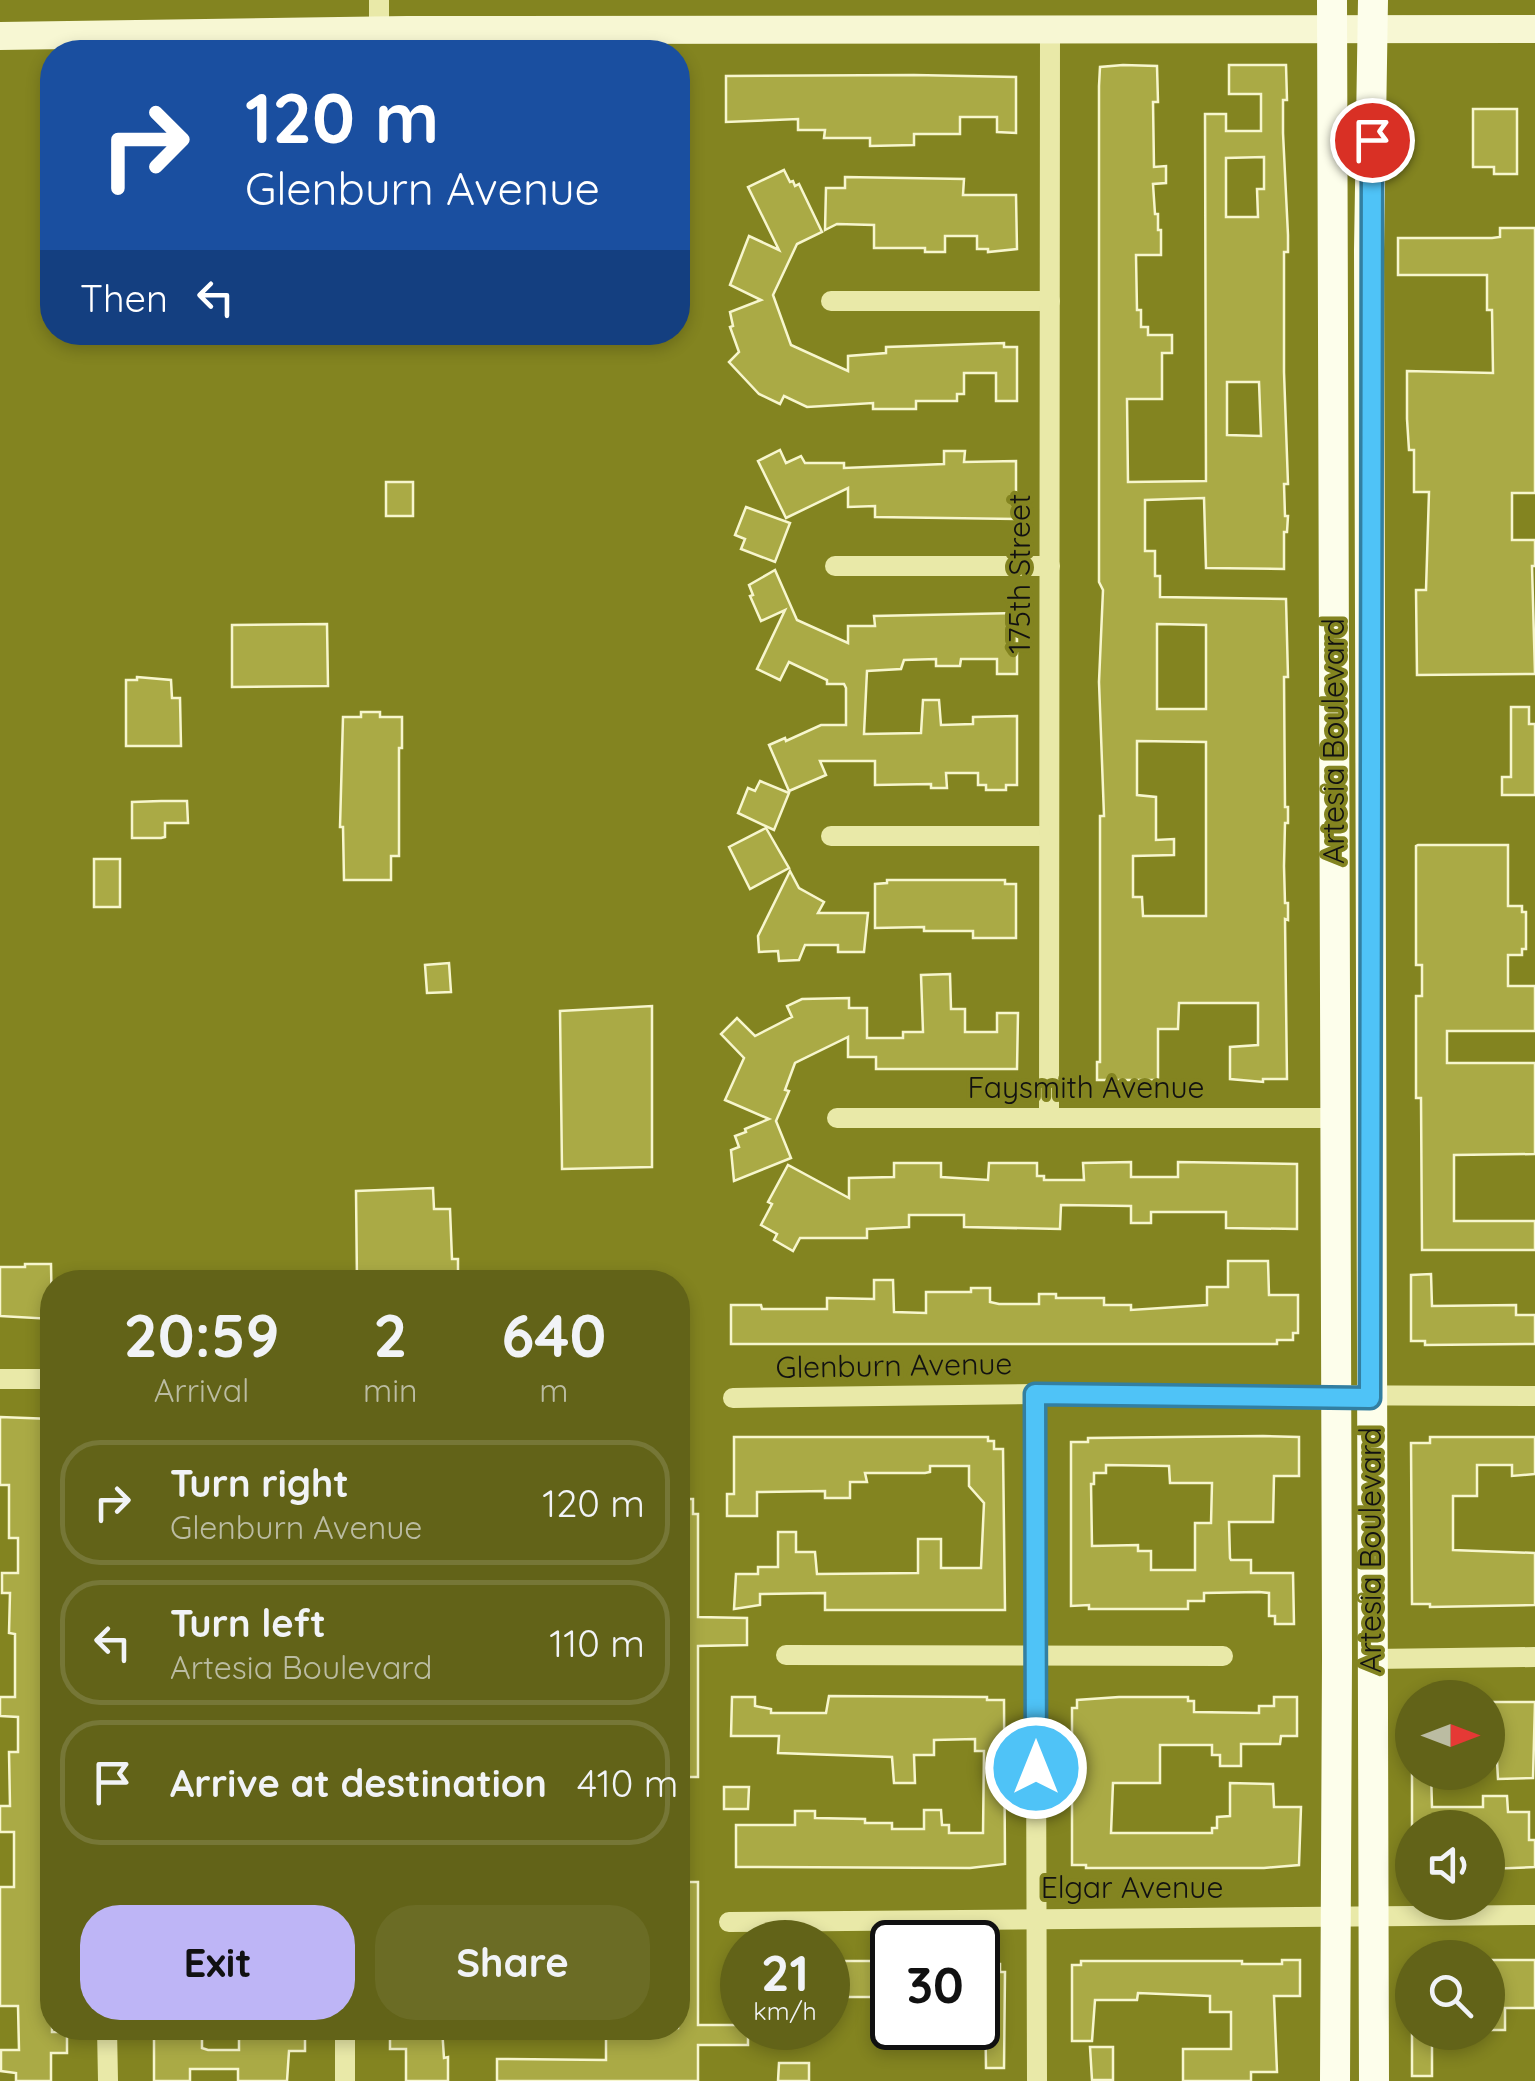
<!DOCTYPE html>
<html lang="en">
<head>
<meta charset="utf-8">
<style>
	body { margin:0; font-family:Quicksand,sans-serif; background:#6b6c25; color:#f1f3f6; height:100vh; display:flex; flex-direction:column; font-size:38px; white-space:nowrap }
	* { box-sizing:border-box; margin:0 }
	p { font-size:32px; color:#bbbca2 }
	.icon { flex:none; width:55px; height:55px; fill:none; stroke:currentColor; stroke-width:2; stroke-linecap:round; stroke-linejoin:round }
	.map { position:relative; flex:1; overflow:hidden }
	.sheet { position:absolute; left:40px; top:1270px; width:650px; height:770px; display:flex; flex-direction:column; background:#626318; border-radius:40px; box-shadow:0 5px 15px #0003 }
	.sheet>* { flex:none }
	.hud { position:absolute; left:40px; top:40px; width:650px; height:305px; border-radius:40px; box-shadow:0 5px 15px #0003; background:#1a4fa0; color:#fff; overflow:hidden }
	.needle { width:65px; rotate:90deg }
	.tools { position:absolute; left:1395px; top:1680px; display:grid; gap:20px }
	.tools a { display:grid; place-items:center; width:110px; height:110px; border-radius:50%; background:#626318; box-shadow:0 5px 15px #0003; font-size:50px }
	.speed { position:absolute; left:720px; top:1920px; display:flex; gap:20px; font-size:50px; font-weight:700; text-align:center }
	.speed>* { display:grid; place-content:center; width:130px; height:130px; border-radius:50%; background:#626318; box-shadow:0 5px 15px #0003; line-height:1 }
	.speed small { font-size:25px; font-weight:400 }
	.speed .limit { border:5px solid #111; border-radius:15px; background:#fff; color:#111 }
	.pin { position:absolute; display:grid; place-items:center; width:85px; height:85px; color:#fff; margin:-42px; border:5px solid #fff; border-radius:50%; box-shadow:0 2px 10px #0007 }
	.me { position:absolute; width:110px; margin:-55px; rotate:0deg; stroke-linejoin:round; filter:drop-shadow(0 0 8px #0008) }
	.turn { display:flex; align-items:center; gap:35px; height:210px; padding:0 40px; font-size:45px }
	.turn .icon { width:130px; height:130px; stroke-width:2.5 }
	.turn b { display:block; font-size:70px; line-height:85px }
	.then { display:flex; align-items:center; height:95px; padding:0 40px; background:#0003; gap:20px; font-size:38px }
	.eta { display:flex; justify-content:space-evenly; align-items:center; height:170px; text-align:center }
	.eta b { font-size:60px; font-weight:800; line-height:70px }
	.action { display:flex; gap:20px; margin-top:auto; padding:20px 40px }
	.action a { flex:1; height:115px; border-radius:40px; background:#beb5f6; color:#111; font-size:40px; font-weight:800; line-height:115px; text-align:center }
	.action a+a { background:#6b6c25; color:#f1f3f6 }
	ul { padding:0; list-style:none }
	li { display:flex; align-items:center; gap:30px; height:125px; margin:0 20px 15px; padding:0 20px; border:5px solid #767737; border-radius:40px }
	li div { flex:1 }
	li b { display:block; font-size:38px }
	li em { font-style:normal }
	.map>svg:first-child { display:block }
</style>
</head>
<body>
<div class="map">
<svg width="1535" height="2081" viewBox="0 0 1535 2081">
	<rect width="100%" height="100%" fill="#838420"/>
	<g fill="#aaaa45" stroke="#f7f6cd" stroke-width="2.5" fill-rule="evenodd">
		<path d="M 1123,65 L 1157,66 L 1158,102 L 1153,102 L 1154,167 L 1166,166 L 1166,183 L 1153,184 L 1155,214 L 1158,214 L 1158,230 L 1161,230 L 1161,255 L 1136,255 L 1137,310 L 1141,310 L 1141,327 L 1148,327 L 1148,335 L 1172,335 L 1172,353 L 1162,353 L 1162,399 L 1127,399 L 1128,482 L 1206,481 L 1205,114 L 1226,114 L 1226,131 L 1261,131 L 1261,94 L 1229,94 L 1229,65 L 1286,65 L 1287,100 L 1283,100 L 1283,133 L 1288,235 L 1288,252 L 1284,252 L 1284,372 L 1288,484 L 1284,484 L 1285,516 L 1288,516 L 1287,532 L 1284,532 L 1284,569 L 1206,568 L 1204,498 L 1145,500 L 1145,551 L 1155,551 L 1155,576 L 1160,576 L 1160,597 L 1286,599 L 1288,677 L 1284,677 L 1285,807 L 1288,807 L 1288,823 L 1285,823 L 1284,866 L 1285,903 L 1288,903 L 1288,920 L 1285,919 L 1287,1079 L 1263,1079 L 1263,1082 L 1230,1079 L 1230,1047 L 1258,1045 L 1258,1003 L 1179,1003 L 1178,1029 L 1158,1029 L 1158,1080 L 1097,1080 L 1097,1062 L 1100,1062 L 1100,816 L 1104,816 L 1099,682 L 1103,590 L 1099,582 L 1099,86 L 1100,67 ZM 1264,157 L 1264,189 L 1257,189 L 1258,217 L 1226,217 L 1226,158 ZM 1227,382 L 1259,382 L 1261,436 L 1227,435 ZM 1157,624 L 1206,625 L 1206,709 L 1157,709 ZM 1137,741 L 1206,742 L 1206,916 L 1143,916 L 1142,897 L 1133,897 L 1133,856 L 1174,855 L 1174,839 L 1156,840 L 1156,797 L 1137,795 Z"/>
		<path d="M 914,75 L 1016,77 L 1016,133 L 997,132 L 997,117 L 960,117 L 960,134 L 914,134 L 914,145 L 870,146 L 870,138 L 824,138 L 825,130 L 798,130 L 798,119 L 726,122 L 726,76 Z"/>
		<path d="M 1473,109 L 1517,109 L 1517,174 L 1494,174 L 1494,167 L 1473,167 Z"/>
		<path d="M 784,170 L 790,182 L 793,181 L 795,186 L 799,184 L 822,232 L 797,244 L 773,295 L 791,345 L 848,371 L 848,356 L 886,353 L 886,347 L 1004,343 L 1004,347 L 1017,347 L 1017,401 L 996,401 L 996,373 L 964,373 L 964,394 L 957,394 L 957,401 L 916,401 L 916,409 L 873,409 L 873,403 L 807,407 L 784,396 L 780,404 L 759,394 L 729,362 L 739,352 L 730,327 L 733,326 L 730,312 L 761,300 L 730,285 L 749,236 L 779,250 L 748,187 Z"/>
		<path d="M 845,177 L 964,179 L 963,195 L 1016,195 L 1017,249 L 988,252 L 988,249 L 977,249 L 977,236 L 945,236 L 945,252 L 925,252 L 925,248 L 874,248 L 874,225 L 837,224 L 825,230 L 826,188 L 845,188 Z"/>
		<path d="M 1500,228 L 1535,228 L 1535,493 L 1512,493 L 1512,540 L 1535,540 L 1535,566 L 1532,566 L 1535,674 L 1417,675 L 1416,590 L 1426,590 L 1429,492 L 1414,492 L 1414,450 L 1409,450 L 1407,419 L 1407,371 L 1493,373 L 1492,310 L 1487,310 L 1487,275 L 1398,275 L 1398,238 L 1492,238 L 1500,237 Z"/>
		<path d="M 780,450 L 786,463 L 801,456 L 805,463 L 844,463 L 844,468 L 944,464 L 944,451 L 965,451 L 964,462 L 1016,461 L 1016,519 L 875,517 L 875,506 L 848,507 L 848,488 L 786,518 L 758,461 Z"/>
		<rect x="386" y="482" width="27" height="34"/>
		<path d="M 746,507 L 790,523 L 775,562 L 741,549 L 745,539 L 735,535 Z"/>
		<path d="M 775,570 L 797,620 L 848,643 L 848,626 L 875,626 L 874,616 L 1017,613 L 1017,674 L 997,674 L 997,659 L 961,659 L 960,666 L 936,666 L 936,659 L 904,660 L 901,669 L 867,671 L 864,734 L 921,733 L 923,700 L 939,700 L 941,725 L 973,724 L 973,717 L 1017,716 L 1017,785 L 1006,785 L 1006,790 L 986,790 L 986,785 L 978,785 L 978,773 L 946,773 L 947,788 L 931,788 L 931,784 L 875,785 L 875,761 L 820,761 L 826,775 L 789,791 L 769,745 L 785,738 L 786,741 L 821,725 L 846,725 L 846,688 L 844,684 L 827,684 L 827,680 L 789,662 L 780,680 L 757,669 L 785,610 L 761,621 L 750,596 L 753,595 L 749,585 Z"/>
		<path d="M 327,624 L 328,686 L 232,687 L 232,625 Z"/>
		<path d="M 137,677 L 171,680 L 172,698 L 180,698 L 181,746 L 126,746 L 126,680 L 137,680 Z"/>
		<path d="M 1511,707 L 1529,707 L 1529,724 L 1535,724 L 1535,795 L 1502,795 L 1502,777 L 1511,777 Z"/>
		<path d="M 361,712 L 380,712 L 380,717 L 402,717 L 402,748 L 399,748 L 399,856 L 391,856 L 391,880 L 344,880 L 343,827 L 340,827 L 343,717 L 361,717 Z"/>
		<path d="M 760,781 L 789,793 L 774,830 L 738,813 L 748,788 L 755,791 Z"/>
		<path d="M 161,801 L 187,801 L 188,823 L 165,823 L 165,837 L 161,838 L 132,838 L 132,802 Z"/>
		<path d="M 766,828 L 789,868 L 750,889 L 729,847 Z"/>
		<path d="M 1418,845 L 1508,845 L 1508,906 L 1522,906 L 1522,912 L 1526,912 L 1526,949 L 1522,949 L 1522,955 L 1508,955 L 1508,986 L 1535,986 L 1535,1031 L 1447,1031 L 1447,1063 L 1535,1063 L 1535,1154 L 1454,1155 L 1454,1221 L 1535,1221 L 1535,1250 L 1422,1250 L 1421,1098 L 1416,1098 L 1416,996 L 1422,996 L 1422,965 L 1416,965 L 1416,846 Z"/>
		<rect x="94" y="859" width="26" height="48"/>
		<path d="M 790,871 L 799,888 L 824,902 L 818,913 L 868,913 L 864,952 L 838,952 L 838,945 L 805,945 L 799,960 L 779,961 L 778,951 L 759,952 L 758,936 Z"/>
		<path d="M 887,880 L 1005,880 L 1005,884 L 1016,884 L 1016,938 L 973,938 L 973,931 L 924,931 L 924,927 L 875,928 L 875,884 L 887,883 Z"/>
		<path d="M 449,963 L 451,992 L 427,993 L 425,965 Z"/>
		<path d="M 950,974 L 951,1009 L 965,1009 L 965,1032 L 997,1032 L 997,1013 L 1018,1013 L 1017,1069 L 876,1069 L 876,1057 L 848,1057 L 848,1037 L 795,1063 L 785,1090 L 789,1091 L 776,1121 L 791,1158 L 734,1181 L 731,1150 L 739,1147 L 735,1136 L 746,1132 L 745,1129 L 769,1119 L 725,1100 L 744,1058 L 721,1034 L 737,1018 L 755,1036 L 792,1017 L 787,1006 L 802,999 L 849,998 L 849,1008 L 867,1008 L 867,1038 L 903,1038 L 903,1032 L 923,1032 L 921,975 Z"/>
		<path d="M 652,1006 L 652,1167 L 562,1169 L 560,1011 Z"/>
		<path d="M 1131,1162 L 1131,1177 L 1178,1177 L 1178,1162 L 1297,1164 L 1297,1229 L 1226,1228 L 1226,1212 L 1151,1212 L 1151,1223 L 1131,1223 L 1131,1206 L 1061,1205 L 1060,1229 L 964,1227 L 964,1215 L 909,1215 L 909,1227 L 867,1229 L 867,1238 L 800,1238 L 793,1251 L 774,1240 L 777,1234 L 761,1225 L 772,1204 L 768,1202 L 788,1165 L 849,1198 L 849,1178 L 894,1177 L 894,1163 L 941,1163 L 941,1177 L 988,1180 L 989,1163 L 1037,1163 L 1037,1176 L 1044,1176 L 1044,1180 L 1084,1180 L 1083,1163 Z"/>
		<path d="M 433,1188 L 434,1209 L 450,1209 L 452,1259 L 458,1259 L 458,1282 L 357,1282 L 356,1191 Z"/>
		<path d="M 1228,1261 L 1268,1261 L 1269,1295 L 1298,1295 L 1298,1333 L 1293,1333 L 1293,1340 L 1277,1340 L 1277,1344 L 731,1344 L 731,1305 L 761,1305 L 762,1309 L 827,1309 L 827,1298 L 874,1299 L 874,1280 L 893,1280 L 894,1312 L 926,1313 L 926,1292 L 971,1292 L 971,1288 L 990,1288 L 990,1302 L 999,1304 L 1039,1304 L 1039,1294 L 1056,1294 L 1056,1298 L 1104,1298 L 1104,1305 L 1131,1305 L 1131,1310 L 1207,1305 L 1207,1287 L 1228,1287 Z"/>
		<path d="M 25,1264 L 51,1264 L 52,1319 L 0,1316 L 0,1267 L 25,1267 Z"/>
		<path d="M 1431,1274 L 1432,1306 L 1516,1305 L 1516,1315 L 1535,1315 L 1535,1344 L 1425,1345 L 1425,1341 L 1411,1341 L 1411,1275 Z"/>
		<path d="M 0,1417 L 52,1419 L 52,1669 L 49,1669 L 49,1717 L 52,1717 L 52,1956 L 49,1956 L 49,2004 L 52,2003 L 52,2032 L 67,2032 L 67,2053 L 51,2053 L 51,2081 L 16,2081 L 16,2073 L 1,2071 L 1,2050 L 19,2050 L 18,2006 L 0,2006 L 0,1887 L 14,1887 L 14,1832 L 0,1832 L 0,1806 L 10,1806 L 9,1752 L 18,1752 L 18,1717 L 0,1716 L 0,1697 L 15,1697 L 15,1634 L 9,1633 L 10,1593 L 2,1593 L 2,1573 L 18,1573 L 18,1538 L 9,1538 L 9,1485 L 0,1485 Z"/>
		<path d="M 1263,1436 L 1299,1437 L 1299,1476 L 1274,1476 L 1273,1522 L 1229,1522 L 1230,1558 L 1231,1560 L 1251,1560 L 1251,1573 L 1293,1573 L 1294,1624 L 1275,1624 L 1275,1616 L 1269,1616 L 1269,1593 L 1259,1592 L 1204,1593 L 1204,1601 L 1188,1601 L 1188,1609 L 1089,1609 L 1089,1605 L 1071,1606 L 1071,1442 L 1088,1442 L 1088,1438 ZM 1106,1465 L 1169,1466 L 1170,1483 L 1212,1483 L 1211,1523 L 1195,1523 L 1195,1570 L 1151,1570 L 1151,1551 L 1138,1551 L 1138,1545 L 1092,1546 L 1091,1484 L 1094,1484 L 1094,1473 L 1106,1473 Z"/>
		<path d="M 734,1437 L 988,1437 L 988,1441 L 994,1441 L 994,1449 L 1003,1449 L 1005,1610 L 825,1610 L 825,1593 L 760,1594 L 760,1605 L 734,1609 L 736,1574 L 758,1574 L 758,1567 L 778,1567 L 778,1532 L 796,1532 L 796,1552 L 815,1552 L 817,1574 L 918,1573 L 918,1539 L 941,1539 L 941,1568 L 981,1568 L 984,1503 L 969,1486 L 969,1466 L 930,1466 L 930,1472 L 925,1473 L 865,1473 L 867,1482 L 850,1482 L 850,1498 L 825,1498 L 825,1491 L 757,1492 L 757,1516 L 727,1516 L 727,1494 L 734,1494 Z"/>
		<path d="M 1430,1437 L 1535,1437 L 1535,1474 L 1512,1476 L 1512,1465 L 1477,1465 L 1477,1496 L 1453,1496 L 1453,1550 L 1535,1553 L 1535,1605 L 1430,1607 L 1430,1604 L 1412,1604 L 1411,1443 L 1430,1443 Z"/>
		<path d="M 678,1499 L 693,1499 L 693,1514 L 698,1514 L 698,1617 L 747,1618 L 747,1645 L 698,1646 L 698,1777 L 678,1777 Z"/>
		<path d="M 829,1696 L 987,1697 L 987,1700 L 1004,1700 L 1005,1864 L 970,1868 L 736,1867 L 736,1825 L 795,1825 L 795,1811 L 815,1811 L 815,1818 L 865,1819 L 865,1823 L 892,1823 L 892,1829 L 924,1829 L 924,1810 L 941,1810 L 942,1825 L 949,1825 L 949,1833 L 983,1833 L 984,1751 L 975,1751 L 975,1739 L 934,1740 L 934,1755 L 914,1755 L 915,1783 L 894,1783 L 892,1757 L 778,1753 L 779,1736 L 731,1736 L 732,1697 L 755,1697 L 755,1706 L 771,1709 L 771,1713 L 826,1713 Z"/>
		<path d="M 1119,1697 L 1188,1697 L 1188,1701 L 1194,1701 L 1194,1712 L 1259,1713 L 1259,1706 L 1274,1706 L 1274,1697 L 1297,1697 L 1297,1736 L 1281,1736 L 1280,1744 L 1241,1744 L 1241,1766 L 1220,1766 L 1220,1755 L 1212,1755 L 1212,1745 L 1160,1745 L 1160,1783 L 1113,1783 L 1111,1833 L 1212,1833 L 1212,1828 L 1217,1828 L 1217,1817 L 1230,1816 L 1230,1783 L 1273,1784 L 1274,1807 L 1301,1807 L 1299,1865 L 1264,1868 L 1086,1868 L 1086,1865 L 1072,1865 L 1072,1708 L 1077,1708 L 1077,1700 Z"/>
		<path d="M 1488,1702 L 1535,1702 L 1533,1778 L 1498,1779 L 1496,1743 L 1488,1743 Z"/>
		<path d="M 1412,1772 L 1431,1772 L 1432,1807 L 1483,1807 L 1483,1796 L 1507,1796 L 1508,1812 L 1529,1812 L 1529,1840 L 1535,1840 L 1535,1867 L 1488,1869 L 1488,1828 L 1412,1828 Z"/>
		<path d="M 724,1787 L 749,1787 L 748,1809 L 724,1809 Z"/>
		<path d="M 678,1882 L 698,1882 L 698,2025 L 742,2025 L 742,2028 L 748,2028 L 748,2045 L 698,2045 L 698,2081 L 497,2081 L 497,2059 L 606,2060 L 606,2028 L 678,2028 Z"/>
		<path d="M 1282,1960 L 1300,1960 L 1300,1996 L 1274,1996 L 1277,2072 L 1251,2072 L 1251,2081 L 1183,2081 L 1183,2049 L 1231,2049 L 1231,2012 L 1210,2012 L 1210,1996 L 1138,1993 L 1137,2000 L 1095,2000 L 1092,2041 L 1072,2041 L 1072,1965 L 1081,1965 L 1081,1961 L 1242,1961 L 1242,1964 L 1282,1964 Z"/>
		<path d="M 1488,1960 L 1535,1960 L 1535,2008 L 1505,2008 L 1505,2030 L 1488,2030 Z"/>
		<path d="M 829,1961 L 892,1961 L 892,2002 L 872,2001 L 872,1997 L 828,1997 Z"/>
		<path d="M 978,1964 L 1000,1964 L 1000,1972 L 1005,1972 L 1004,2068 L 986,2068 L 985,1998 L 978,1998 Z"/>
		<path d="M 390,2028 L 442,2028 L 444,2058 L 448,2057 L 448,2081 L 406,2081 L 406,2049 L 390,2049 Z"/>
		<path d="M 154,2029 L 202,2030 L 202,2048 L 208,2050 L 239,2050 L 239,2037 L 268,2037 L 268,2029 L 305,2029 L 305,2051 L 289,2051 L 287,2081 L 238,2081 L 238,2069 L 190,2069 L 190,2081 L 154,2081 Z"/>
		<rect x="1412" y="2032" width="20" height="44"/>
		<path d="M 1090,2047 L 1113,2047 L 1113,2080 L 1092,2080 Z"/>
		<path d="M 779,2063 L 809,2063 L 809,2081 L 778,2081 Z"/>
	</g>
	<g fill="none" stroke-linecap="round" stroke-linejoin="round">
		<g stroke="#e9e9a8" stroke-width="20">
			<path d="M 379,0 L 379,31"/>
			<path d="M 831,301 L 1050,301"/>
			<path d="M 835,566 L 1050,566"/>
			<path d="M 831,836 L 1049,836"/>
			<path d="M 837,1118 L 1335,1118"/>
			<path d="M 1049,1118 L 1050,29"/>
			<path d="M 0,1379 L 52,1379"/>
			<path d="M 1035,1394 L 1037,2081"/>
			<path d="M 733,1398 L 1035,1394 L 1535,1396"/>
			<path d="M 786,1655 L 1223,1656"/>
			<path d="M 1372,1659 L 1535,1657"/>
			<path d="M 729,1922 L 1535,1915"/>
			<path d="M 107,2028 L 108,2081"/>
			<path d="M 345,2081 L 345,2028"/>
		</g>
		<path stroke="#f7f7d3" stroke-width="28" d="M 0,36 L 407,30 L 1535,29"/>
		<g stroke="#fdfeeb" stroke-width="30">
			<path d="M 1332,0 L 1337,1658 L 1335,2081"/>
			<path d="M 1373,0 L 1369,250 L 1374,2081"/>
		</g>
	</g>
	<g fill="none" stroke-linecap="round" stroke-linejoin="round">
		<defs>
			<path id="route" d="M 1036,1768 L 1035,1394 L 1370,1398 L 1372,140"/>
		</defs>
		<use href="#route" stroke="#337fa1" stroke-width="25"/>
		<use href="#route" stroke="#4fc3f7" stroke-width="18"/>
	</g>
	<g text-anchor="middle" stroke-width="8" stroke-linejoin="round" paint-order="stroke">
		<g font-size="30" fill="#111" stroke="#838420">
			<text transform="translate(1020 574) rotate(-90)" y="10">175th Street</text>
			<text transform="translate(1334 741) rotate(-90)" y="10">Artesia Boulevard</text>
			<text x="1086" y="1098">Faysmith Avenue</text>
			<text transform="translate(894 1366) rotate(-1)" y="10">Glenburn Avenue</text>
			<text transform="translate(1371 1550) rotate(-90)" y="10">Artesia Boulevard</text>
			<text x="1132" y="1898">Elgar Avenue</text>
		</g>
	</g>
</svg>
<div class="tools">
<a><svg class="needle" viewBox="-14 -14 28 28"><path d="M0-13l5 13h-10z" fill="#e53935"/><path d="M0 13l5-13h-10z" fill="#bbbca2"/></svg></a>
<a><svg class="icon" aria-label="sound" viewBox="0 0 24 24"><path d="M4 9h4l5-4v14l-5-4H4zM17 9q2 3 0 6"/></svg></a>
<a><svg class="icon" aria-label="search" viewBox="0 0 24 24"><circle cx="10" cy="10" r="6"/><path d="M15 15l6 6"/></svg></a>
</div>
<div class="speed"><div>21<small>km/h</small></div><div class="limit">30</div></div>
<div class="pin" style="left:1372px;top:140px;background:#d93025"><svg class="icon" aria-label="arrive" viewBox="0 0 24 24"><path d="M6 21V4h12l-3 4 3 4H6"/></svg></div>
<svg class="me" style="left:1036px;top:1768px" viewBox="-20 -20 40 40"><circle r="17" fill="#4fc3f7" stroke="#fff" stroke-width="3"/><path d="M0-11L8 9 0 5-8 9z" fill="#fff"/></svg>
<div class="hud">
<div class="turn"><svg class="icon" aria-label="right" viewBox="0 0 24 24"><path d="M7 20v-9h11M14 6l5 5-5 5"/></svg><div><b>120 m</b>Glenburn Avenue</div></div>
<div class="then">Then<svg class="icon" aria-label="left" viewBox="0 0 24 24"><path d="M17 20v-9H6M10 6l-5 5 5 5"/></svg></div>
</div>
<section class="sheet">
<div class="eta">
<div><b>20:59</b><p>Arrival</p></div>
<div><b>2</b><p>min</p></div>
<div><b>640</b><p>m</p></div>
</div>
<ul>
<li><svg class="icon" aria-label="right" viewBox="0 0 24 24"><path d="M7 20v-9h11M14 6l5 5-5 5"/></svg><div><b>Turn right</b><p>Glenburn Avenue</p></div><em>120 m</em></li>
<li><svg class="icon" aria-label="left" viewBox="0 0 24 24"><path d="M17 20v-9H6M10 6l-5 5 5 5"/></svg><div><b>Turn left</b><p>Artesia Boulevard</p></div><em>110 m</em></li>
<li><svg class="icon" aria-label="arrive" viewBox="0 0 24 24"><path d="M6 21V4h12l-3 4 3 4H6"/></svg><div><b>Arrive at destination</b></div><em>410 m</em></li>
</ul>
<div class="action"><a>Exit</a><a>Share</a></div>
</section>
</div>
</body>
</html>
